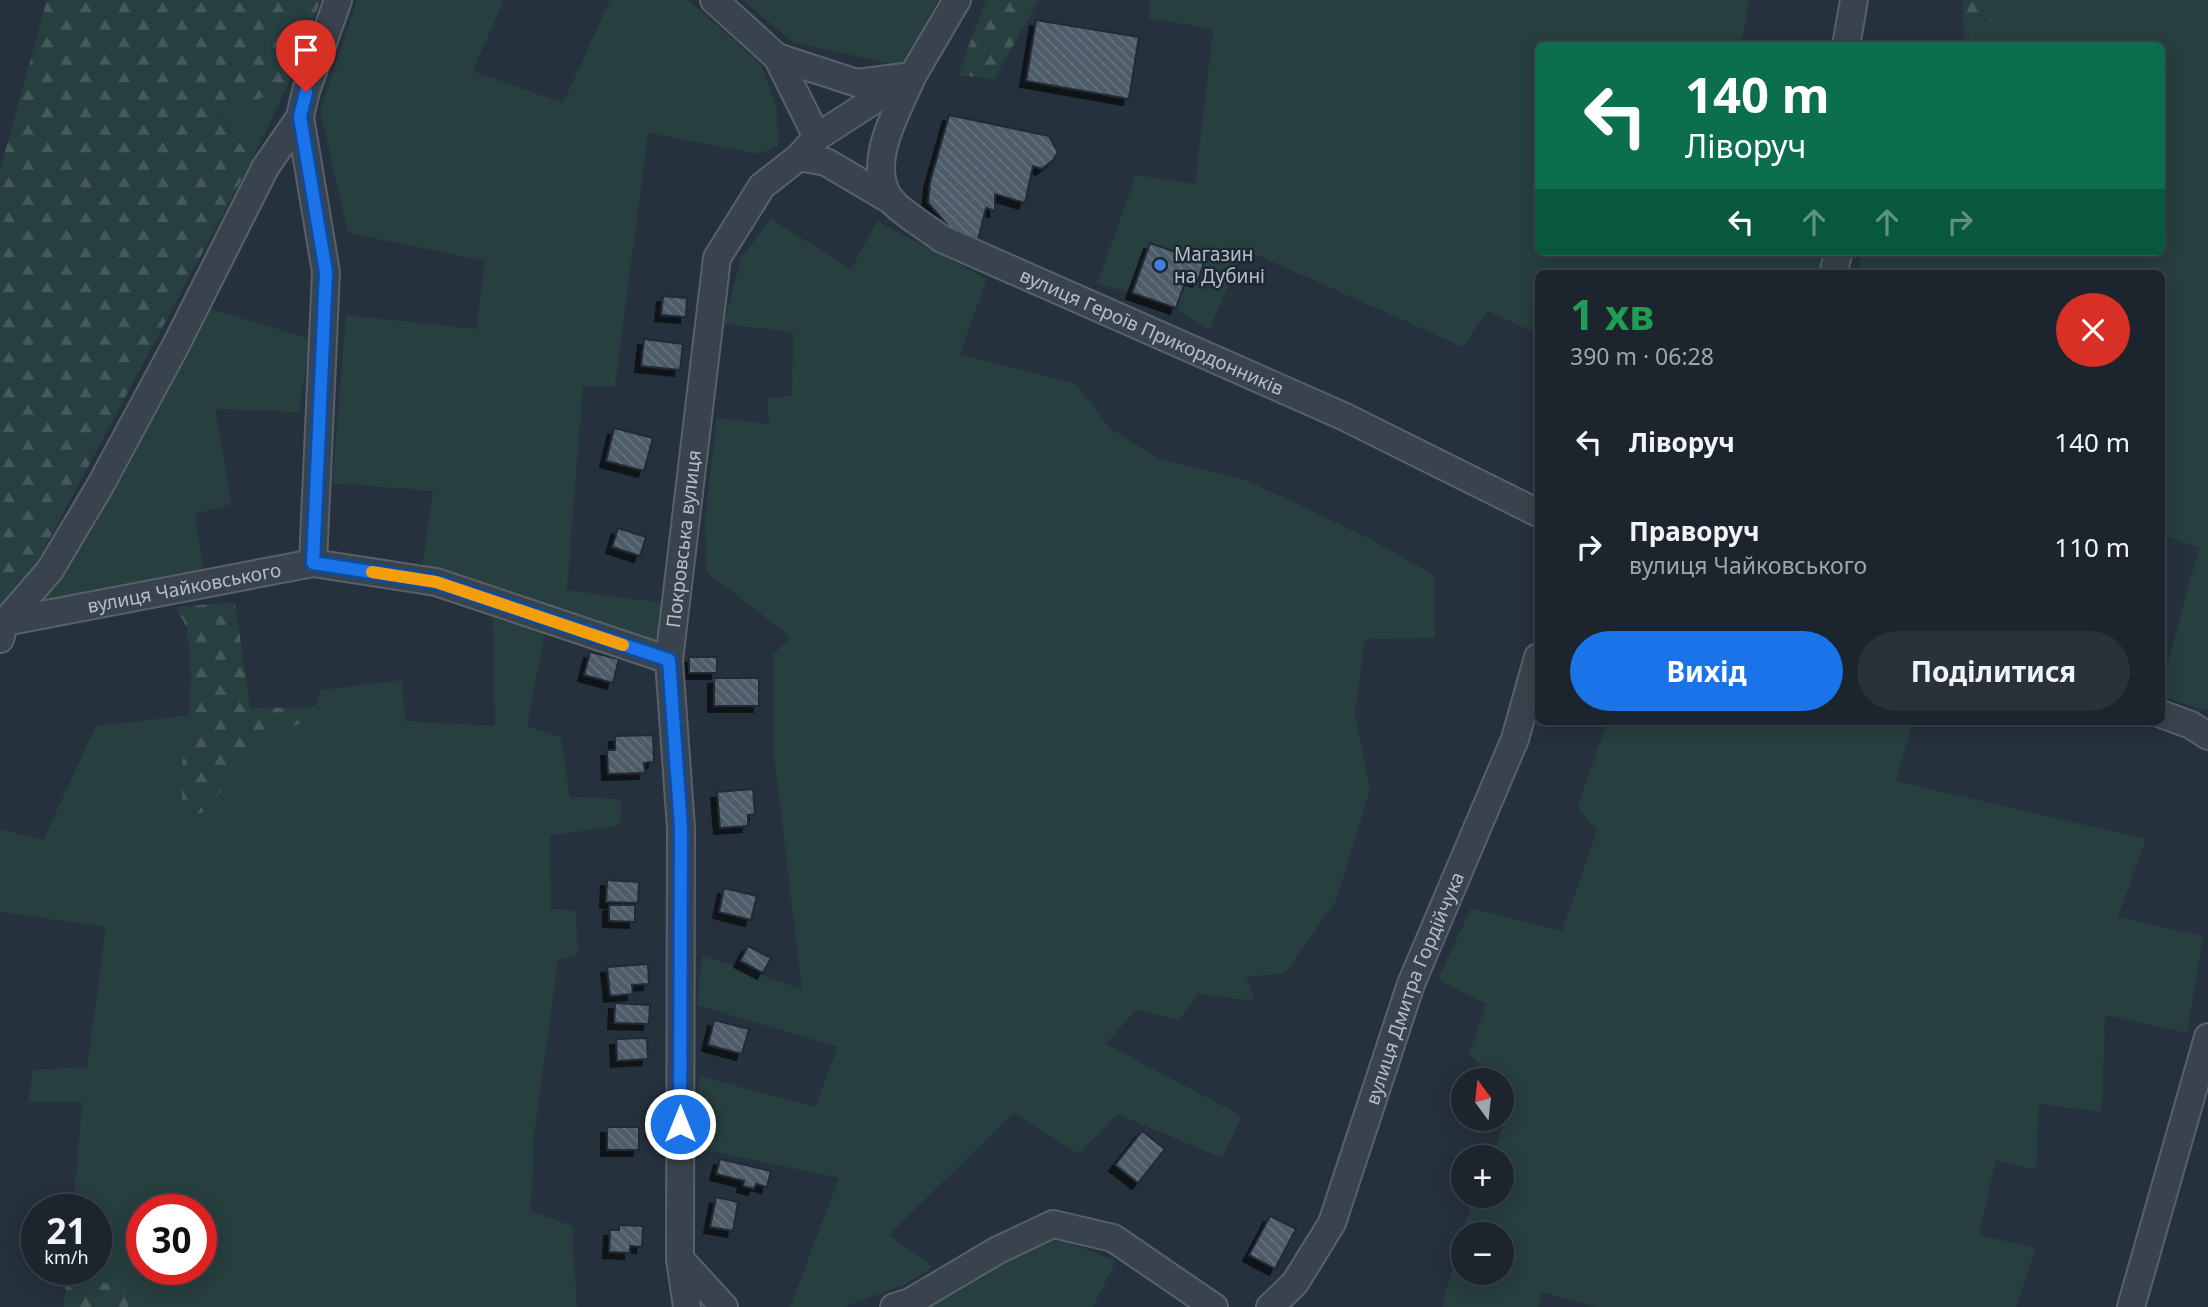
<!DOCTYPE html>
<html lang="uk">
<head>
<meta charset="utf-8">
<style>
	body { margin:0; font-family:"Noto Sans",sans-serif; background:#29313a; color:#f1f3f6; height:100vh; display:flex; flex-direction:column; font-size:26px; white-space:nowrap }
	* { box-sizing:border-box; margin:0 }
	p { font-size:23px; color:#a0a5aa }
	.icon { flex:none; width:38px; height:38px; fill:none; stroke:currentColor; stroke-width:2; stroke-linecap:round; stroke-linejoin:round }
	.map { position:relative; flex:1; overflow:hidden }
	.details { position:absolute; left:1535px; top:270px; width:630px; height:455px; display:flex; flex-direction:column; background:#1c252e; border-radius:10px; box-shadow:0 4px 18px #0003,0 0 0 2px #3a424a }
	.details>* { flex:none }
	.hud { position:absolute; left:1535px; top:42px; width:630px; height:214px; border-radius:10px; box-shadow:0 4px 18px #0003,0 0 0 2px #3a424a; background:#0b6e4f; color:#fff; overflow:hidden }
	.needle { width:46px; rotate:345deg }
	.tools { position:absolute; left:1451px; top:1068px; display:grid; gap:14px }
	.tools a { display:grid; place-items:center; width:63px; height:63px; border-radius:50%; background:#1c252e; box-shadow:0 4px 18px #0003,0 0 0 2px #3a424a; font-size:35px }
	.speed { position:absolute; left:21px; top:1194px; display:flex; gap:14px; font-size:35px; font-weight:700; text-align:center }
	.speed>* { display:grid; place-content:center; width:91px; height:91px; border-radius:50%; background:#1c252e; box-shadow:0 4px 18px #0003,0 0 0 2px #3a424a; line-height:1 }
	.speed small { font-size:18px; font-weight:400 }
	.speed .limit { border:10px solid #d22; background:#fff; color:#111 }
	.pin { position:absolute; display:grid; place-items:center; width:60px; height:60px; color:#fff; margin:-72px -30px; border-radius:50% 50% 50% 0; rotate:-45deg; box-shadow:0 0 7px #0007 }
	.pin .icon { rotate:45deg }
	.me { position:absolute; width:77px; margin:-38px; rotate:0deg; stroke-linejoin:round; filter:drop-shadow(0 0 5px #0008) }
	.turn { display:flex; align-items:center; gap:24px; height:147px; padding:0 35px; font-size:32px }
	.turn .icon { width:91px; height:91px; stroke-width:2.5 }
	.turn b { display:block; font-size:49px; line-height:60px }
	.lanes { display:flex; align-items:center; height:66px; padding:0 35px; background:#0003; justify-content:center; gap:35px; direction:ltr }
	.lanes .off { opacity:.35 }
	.round { display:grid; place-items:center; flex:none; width:74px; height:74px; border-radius:37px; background:#29313a }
	.head { display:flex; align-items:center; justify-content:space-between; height:119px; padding:0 35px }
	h1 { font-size:42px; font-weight:700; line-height:52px; color:#1e9e55 }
	.action { display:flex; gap:14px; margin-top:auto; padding:14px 35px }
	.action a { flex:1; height:80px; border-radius:42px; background:#1a73e8; color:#fff; font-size:28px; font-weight:700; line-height:80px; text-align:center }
	.action a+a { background:#29313a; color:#f1f3f6 }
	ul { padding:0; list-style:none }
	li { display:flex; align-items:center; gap:21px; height:105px; padding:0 35px }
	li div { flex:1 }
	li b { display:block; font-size:26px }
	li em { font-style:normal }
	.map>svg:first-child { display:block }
</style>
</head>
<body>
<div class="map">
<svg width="2208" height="1307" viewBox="0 0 2208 1307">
	<defs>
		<pattern id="forest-firs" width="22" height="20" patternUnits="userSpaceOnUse" patternTransform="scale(1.75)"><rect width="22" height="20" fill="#283f3f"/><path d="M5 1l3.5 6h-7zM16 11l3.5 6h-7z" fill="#455959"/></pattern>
		<pattern id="building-back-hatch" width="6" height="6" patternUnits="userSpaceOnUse" patternTransform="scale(1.75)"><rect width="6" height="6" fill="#4e5c68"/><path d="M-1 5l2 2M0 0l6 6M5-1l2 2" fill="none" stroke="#65727c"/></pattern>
		<filter id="shadow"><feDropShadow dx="-6" dy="6" stdDeviation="0" flood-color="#0009"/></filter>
	</defs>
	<rect width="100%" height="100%" fill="#25313d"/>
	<g fill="#283f3f" fill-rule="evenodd">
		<path d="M 357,0 L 504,0 L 473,71 L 563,103 L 610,0 L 688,0 L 761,64 L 777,108 L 778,146 L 760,154 L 648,133 L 615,387 L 583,386 L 567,590 L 664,603 L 656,641 L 580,619 L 422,567 L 433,491 L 332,483 L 346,315 L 476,329 L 485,261 L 348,233 L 320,110 Z"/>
		<path d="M 743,0 L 938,0 L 903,67 L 793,42 Z"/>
		<path d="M 1150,0 L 1749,0 L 1742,45 L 1538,46 L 1538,252 L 1751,252 L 1828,259 L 1822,273 L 1538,273 L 1538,334 L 1487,311 L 1463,347 L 1244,249 L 1209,331 L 1176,308 L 1187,277 L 1198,280 L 1204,262 L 1150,243 L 1132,293 L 1097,284 L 1136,175 L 1195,184 L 1213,29 L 1148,18 Z"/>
		<path d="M 1997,0 L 2208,0 L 2208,711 L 2161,696 L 2161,688 L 2199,548 L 2161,534 L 2161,273 L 1857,273 L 1861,252 L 2161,252 L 2161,46 L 1964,45 L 1997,16 Z"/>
		<path d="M 285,91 L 252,160 L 217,110 Z"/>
		<path d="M 771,219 L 851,269 L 877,221 L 987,279 L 960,354 L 1076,384 L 1110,428 L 1158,459 L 1247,480 L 1368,538 L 1435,575 L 1435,638 L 1365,639 L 1355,714 L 1370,790 L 1336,901 L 1285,973 L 1246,977 L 1256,1001 L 1198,994 L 1179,1020 L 1136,1010 L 1106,1044 L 1242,1116 L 1222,1158 L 1117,1114 L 1079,1154 L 1013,1113 L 889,1235 L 933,1267 L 904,1285 L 843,1307 L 790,1307 L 839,1178 L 691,1147 L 699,1076 L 815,1107 L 838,1047 L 697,1005 L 702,955 L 802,989 L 773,748 L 773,654 L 791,637 L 706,572 L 705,518 L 717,418 L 769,424 L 767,398 L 792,396 L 793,332 L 724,324 L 741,258 Z"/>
		<path d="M 206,307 L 310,339 L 299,412 L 215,409 L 232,504 L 195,514 L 204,572 L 40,605 L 96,523 Z"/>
		<path d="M 492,608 L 545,633 L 527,726 L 561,737 L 570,797 L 621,799 L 620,825 L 550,836 L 551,909 L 576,911 L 578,954 L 558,961 L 534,1136 L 531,1211 L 572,1226 L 577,1307 L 128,1307 L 127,1285 L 66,1280 L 67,1269 L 96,1269 L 96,1209 L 73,1209 L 82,1102 L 28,1102 L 33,1070 L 87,1067 L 106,927 L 0,912 L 0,829 L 43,840 L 96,726 L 191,715 L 183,814 L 202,813 L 263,744 L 306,720 L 314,707 L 321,690 L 402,680 L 405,721 L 495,726 ZM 142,1209 L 201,1209 L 201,1269 L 142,1269 Z"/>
		<path d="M 1608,721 L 1913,721 L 1896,781 L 2146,839 L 2118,917 L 2203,936 L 2187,1033 L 2105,1015 L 2102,1112 L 2039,1104 L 2036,1170 L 1996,1160 L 1979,1235 L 2036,1248 L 2016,1307 L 1595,1307 L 1542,1292 L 1539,1307 L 1442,1307 L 1470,1208 L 1475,1195 L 1502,1195 L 1502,1157 L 1492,1157 C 1502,1131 1514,1106 1502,1080 L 1498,1080 L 1469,1054 L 1486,1004 L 1438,979 L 1471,908 L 1562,931 L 1597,830 L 1577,807 ZM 1463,1234 L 1502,1234 L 1502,1272 L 1463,1272 Z"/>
		<path d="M 1063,1240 L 1116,1261 L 1093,1307 L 930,1307 L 1034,1244 Z"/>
	</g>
	<g fill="url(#forest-firs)">
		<path d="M 47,0 L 321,0 L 285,91 L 217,111 L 252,160 L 5,622 L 0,639 L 0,170 Z"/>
		<path d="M 986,0 L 1039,0 L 994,79 L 958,75 Z"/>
		<path d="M 1963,0 L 1997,0 L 1997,16 L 1964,46 Z"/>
		<path d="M 235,602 L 250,708 L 314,707 L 306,720 L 263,744 L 202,813 L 182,814 L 182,763 L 188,739 L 191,674 L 187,628 L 176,607 Z"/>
		<path d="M 66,1280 L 127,1285 L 128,1307 L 64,1307 Z"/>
	</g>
	<g fill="url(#building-back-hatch)" stroke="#202a34" stroke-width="2" filter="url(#shadow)">
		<path d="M 1036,20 L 1139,37 L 1129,99 L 1026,81 Z"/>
		<path d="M 949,115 L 1049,136 L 1058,152 L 1053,160 L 1042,169 L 1033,166 L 1025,203 L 995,194 L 995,211 L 986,208 L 977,244 L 953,231 L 928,203 L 930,182 Z"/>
		<path d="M 1150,243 L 1204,262 L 1198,281 L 1187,277 L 1176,308 L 1132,293 Z"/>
		<path d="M 663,296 L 687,298 L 686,317 L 661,315 Z"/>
		<path d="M 644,339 L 683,344 L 680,370 L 641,366 Z"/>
		<path d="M 614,428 L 653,438 L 644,471 L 606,461 Z"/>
		<path d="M 618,528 L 646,537 L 640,556 L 612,547 Z"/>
		<path d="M 590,652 L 619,659 L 613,683 L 584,675 Z"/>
		<rect x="689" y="657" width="28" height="16"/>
		<rect x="714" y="678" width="45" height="28"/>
		<path d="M 653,735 L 654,762 L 644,763 L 645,773 L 608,774 L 607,750 L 615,750 L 615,736 Z"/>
		<path d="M 753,789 L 755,814 L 748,815 L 748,826 L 720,828 L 717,792 Z"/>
		<path d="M 607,880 L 639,882 L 638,903 L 606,902 Z"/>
		<path d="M 724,888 L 757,896 L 751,920 L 719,912 Z"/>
		<path d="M 609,905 L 635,905 L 635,922 L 609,921 Z"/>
		<path d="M 748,946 L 771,958 L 763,973 L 740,961 Z"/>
		<path d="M 648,964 L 649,984 L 632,985 L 633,994 L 610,996 L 607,967 Z"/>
		<path d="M 615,1003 L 650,1005 L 649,1024 L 614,1023 Z"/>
		<path d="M 714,1020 L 749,1029 L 742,1054 L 708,1045 Z"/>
		<path d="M 647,1038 L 648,1059 L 617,1061 L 616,1039 Z"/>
		<rect x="607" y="1127" width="32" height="23"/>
		<path d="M 1142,1131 L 1165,1149 L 1138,1183 L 1115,1165 Z"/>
		<path d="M 720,1159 L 771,1171 L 767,1187 L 756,1184 L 754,1189 L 743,1186 L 744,1181 L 716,1174 Z"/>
		<path d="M 716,1197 L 738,1202 L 733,1231 L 710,1227 Z"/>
		<path d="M 1270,1216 L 1296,1229 L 1275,1269 L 1249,1255 Z"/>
		<path d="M 619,1225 L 643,1226 L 642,1247 L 630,1246 L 630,1253 L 609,1252 L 610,1230 L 619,1230 Z"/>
	</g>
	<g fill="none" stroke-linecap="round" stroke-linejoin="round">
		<defs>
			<g id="minor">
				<path d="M 714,0 L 777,57 L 817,137"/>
				<path d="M 1846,46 L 1854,0"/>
				<path d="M 777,57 L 857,83 L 904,77"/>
				<path id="s1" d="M 913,75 C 898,110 865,163 890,199 C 899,211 929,229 942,239 L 1343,416 L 1538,513"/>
				<path d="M 799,157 L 826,162 L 892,201"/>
				<path d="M 1833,273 L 1839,252"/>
				<path d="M 313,563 L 436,582 L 669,660"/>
				<path d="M 5,622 L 50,570 L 100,486 L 176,345 L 265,168 L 300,117"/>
				<path id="s2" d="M 0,639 L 5,622 L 313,563 L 326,272 L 300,117 L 306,91 L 338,0"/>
				<path d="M 2161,714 L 2191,725 L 2208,736"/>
				<path d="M 680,1259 L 724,1307"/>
				<path id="s3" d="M 687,1307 L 680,1259 L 681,828 L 669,660 L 717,258 L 762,186 L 799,157 L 817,137 L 913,75 L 957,0"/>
				<path d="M 894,1307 L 910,1302 L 998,1250 L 1053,1224 L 1113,1238 L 1214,1307"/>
				<path id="s4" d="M 1270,1307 L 1295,1283 L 1332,1223 L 1411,984 L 1515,739 L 1538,657"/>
				<path d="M 2131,1307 L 2208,1037"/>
			</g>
		</defs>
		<use href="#minor" stroke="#57616b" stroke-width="30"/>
		<use href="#minor" stroke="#39434d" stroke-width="26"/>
	</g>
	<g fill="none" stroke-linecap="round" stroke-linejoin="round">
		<defs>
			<path id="route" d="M 306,92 L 300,117 L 326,272 L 313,563 L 436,582 L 669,660 L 681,828 L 680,1124"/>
		</defs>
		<use href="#route" stroke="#114b97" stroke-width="18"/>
		<use href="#route" stroke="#1a73e8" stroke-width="12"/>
		<path stroke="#f59e0b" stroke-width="12" d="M 372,572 L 436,582 L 623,645"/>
	</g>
	<circle fill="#3f7fe0" stroke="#1e2832" stroke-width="2.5" cx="1160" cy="265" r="7"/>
	<g text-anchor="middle" stroke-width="5" stroke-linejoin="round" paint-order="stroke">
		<g font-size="19" fill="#b5bec8" stroke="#1e2832" text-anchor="start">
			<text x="1174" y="261">Магазин<tspan x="1174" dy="22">на Дубині</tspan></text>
		</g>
		<g font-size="19" fill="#b5bec8" stroke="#1e2832">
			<text dy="7" stroke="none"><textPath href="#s1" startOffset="427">вулиця Героїв Прикордонників</textPath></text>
			<text dy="7" stroke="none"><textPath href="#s3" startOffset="770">Покровська вулиця</textPath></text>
			<text dy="7" stroke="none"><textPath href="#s2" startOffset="200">вулиця Чайковського</textPath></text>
			<text dy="7" stroke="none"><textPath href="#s4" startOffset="354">вулиця Дмитра Гордійчука</textPath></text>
		</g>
	</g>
</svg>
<div class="tools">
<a><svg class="needle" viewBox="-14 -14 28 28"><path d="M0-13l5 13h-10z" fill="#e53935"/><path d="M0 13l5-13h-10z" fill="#a0a5aa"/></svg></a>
<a>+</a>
<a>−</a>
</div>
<div class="speed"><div>21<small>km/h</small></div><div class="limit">30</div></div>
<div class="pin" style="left:306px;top:92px;background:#d93025"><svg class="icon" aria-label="arrive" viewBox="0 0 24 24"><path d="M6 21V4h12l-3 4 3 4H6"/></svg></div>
<svg class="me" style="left:680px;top:1124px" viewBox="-20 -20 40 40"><circle r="17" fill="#1a73e8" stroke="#fff" stroke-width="3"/><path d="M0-11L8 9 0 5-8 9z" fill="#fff"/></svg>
<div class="hud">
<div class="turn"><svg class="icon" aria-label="left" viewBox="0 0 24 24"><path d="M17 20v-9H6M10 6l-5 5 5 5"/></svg><div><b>140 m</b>Ліворуч</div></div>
<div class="lanes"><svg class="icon" aria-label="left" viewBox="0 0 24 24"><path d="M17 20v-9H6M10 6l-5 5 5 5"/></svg><svg class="icon off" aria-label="ahead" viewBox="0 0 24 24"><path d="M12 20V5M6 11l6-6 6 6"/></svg><svg class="icon off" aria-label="ahead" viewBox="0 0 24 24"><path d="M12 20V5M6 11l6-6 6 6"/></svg><svg class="icon off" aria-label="right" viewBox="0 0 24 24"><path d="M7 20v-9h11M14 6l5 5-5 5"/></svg></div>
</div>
<section class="details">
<div class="head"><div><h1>1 хв</h1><p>390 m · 06:28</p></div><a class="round" style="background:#d93025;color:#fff"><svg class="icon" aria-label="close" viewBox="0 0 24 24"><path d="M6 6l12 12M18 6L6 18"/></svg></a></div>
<ul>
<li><svg class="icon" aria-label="left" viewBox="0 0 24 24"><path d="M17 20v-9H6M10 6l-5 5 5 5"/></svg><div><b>Ліворуч</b></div><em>140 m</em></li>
<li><svg class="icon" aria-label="right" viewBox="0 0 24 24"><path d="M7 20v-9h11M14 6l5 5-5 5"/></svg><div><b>Праворуч</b><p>вулиця Чайковського</p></div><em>110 m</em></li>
</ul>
<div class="action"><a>Вихід</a><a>Поділитися</a></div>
</section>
</div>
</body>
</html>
